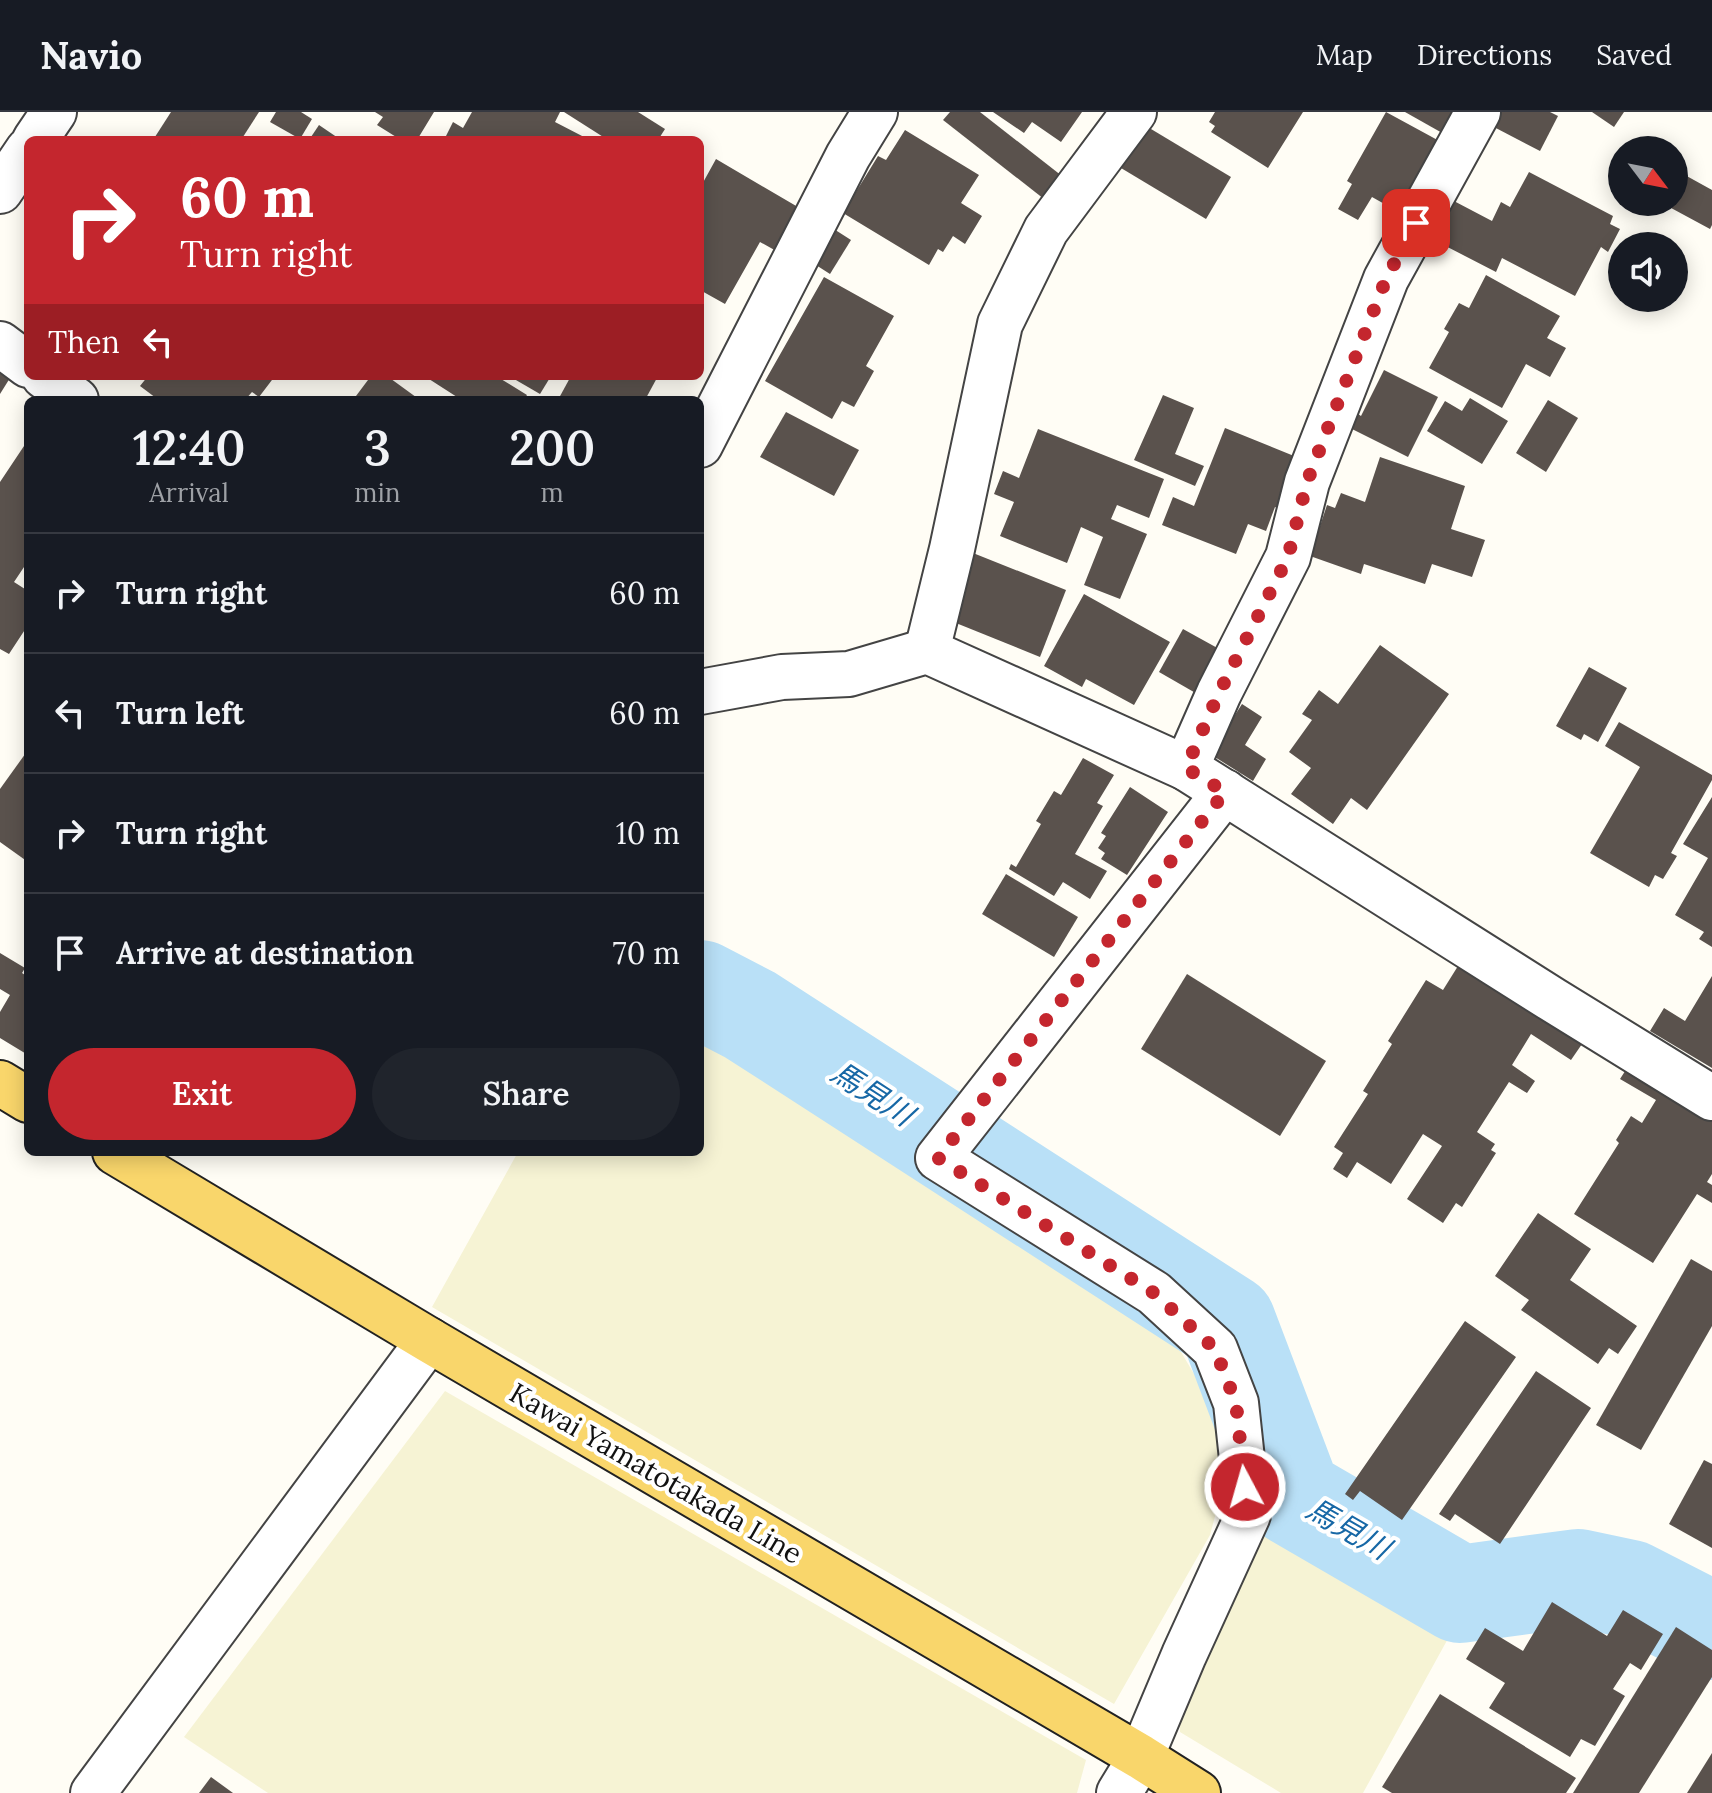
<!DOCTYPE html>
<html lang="en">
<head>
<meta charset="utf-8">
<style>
	body { margin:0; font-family:Lora,"Noto Sans JP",serif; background:#20242c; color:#f1f3f6; height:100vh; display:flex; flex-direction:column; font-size:30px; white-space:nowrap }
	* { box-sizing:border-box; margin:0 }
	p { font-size:26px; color:#9ea1a6 }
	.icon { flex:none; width:44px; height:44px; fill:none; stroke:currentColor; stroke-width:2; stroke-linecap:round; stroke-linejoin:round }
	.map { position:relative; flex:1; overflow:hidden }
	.details { position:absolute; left:24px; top:284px; width:680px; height:760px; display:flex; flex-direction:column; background:#171b24; border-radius:12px; box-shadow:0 4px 20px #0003 }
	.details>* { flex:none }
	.hud { position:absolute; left:24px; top:24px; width:680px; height:244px; border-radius:12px; box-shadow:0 4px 20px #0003; background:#c4262e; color:#fff; overflow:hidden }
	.needle { width:52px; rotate:122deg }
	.controls { position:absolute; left:1608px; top:24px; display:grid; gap:16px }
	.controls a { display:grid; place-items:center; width:80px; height:80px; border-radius:50%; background:#171b24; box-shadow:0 4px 20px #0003; font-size:40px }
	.pin { position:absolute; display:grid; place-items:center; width:68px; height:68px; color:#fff; margin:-34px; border-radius:16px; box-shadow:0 4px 12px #0006 }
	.me { position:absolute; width:88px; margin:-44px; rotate:354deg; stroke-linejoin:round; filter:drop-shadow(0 0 6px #0008) }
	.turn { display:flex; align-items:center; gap:28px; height:168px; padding:0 24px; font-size:36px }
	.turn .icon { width:104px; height:104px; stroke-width:2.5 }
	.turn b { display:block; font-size:56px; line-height:68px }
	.then { display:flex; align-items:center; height:76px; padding:0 24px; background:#0003; gap:16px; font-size:30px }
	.eta { display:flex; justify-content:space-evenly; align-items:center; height:136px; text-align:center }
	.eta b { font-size:48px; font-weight:600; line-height:56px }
	.cta { display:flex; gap:16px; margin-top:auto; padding:16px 24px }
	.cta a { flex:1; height:92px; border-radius:48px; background:#c4262e; color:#fff; font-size:32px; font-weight:600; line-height:92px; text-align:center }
	.cta a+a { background:#20242c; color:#f1f3f6 }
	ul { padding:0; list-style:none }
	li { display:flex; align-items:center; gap:24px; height:120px; padding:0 24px; border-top:2px solid #363941 }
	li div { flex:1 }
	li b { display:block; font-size:30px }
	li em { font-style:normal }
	header { display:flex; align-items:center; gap:48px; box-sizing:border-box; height:112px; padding:0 40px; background:#171b24; border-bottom:2px solid #363941 }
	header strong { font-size:38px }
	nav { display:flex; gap:44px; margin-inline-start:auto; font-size:28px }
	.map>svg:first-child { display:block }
</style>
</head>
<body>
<header>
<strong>Navio</strong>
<nav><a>Map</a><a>Directions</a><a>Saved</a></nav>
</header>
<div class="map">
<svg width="1712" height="1681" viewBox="0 0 1712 1681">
	<rect width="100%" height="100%" fill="#fffdf5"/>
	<g fill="#f6f3d4">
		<path d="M 700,923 L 1171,1223 L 1210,1289 L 1225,1367 L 1210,1423 L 1114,1592 L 432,1195 L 518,1040 L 700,1040 Z"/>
		<path d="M 445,1279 L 1086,1648 L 1077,1681 L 268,1681 L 184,1625 Z"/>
		<path d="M 1257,1412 L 1282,1427 L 1307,1413 L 1461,1503 L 1363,1681 L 1281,1681 L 1180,1620 L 1180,1576 Z"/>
	</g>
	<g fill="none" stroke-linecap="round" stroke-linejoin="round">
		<path stroke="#b9e0f7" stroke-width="98" d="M 700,877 L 750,903 L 1227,1211 L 1293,1385 L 1460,1482 L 1578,1466 L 1630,1477 L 1712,1519"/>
	</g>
	<g fill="#5a524d">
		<path d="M 171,0 L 259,0 L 241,28 L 153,28 Z"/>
		<path d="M 276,0 L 301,0 L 312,7 L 300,27 L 270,10 Z"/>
		<path d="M 375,0 L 434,0 L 417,28 L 401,28 L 377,13 L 383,5 Z"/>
		<path d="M 472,0 L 560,0 L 555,10 L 584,25 L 582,28 L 444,28 L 453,10 L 463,16 Z"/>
		<path d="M 564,0 L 638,0 L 665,17 L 658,28 L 608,28 Z"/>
		<path d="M 950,0 L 980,0 L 1062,64 L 1044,87 L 943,8 Z"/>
		<path d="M 993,0 L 1082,0 L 1061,30 L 1032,10 L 1024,21 Z"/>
		<path d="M 1215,0 L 1303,0 L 1268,56 L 1211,20 L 1215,14 L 1209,10 Z"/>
		<path d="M 1386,0 L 1443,31 L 1404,103 L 1372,85 L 1358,108 L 1338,97 L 1352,72 L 1347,69 Z"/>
		<path d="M 1405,0 L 1457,0 L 1444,22 Z"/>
		<path d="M 1499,0 L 1550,0 L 1558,4 L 1540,39 L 1492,14 Z"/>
		<path d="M 1592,0 L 1624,0 L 1614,15 Z"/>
		<path d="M 319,13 L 341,28 L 309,28 Z"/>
		<path d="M 1146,14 L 1231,65 L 1206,107 L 1121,56 Z"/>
		<path d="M 905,18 L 979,63 L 961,91 L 982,104 L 965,132 L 953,124 L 943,140 L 938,137 L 929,153 L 843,101 L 878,44 L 886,48 Z"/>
		<path d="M 716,47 L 803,98 L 778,140 L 760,130 L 725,192 L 700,178 L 700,76 Z"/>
		<path d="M 1674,57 L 1712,78 L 1712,113 L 1710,117 L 1660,90 L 1674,90 Z"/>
		<path d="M 1529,60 L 1613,104 L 1610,112 L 1620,117 L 1608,140 L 1601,135 L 1575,184 L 1502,146 L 1496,160 L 1432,127 L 1452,88 L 1492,109 L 1501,90 L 1510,95 Z"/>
		<path d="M 826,112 L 851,128 L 830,162 L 805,146 Z"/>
		<path d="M 1486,163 L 1560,204 L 1547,226 L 1566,236 L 1550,265 L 1526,252 L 1502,296 L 1429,256 L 1449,220 L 1444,217 L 1459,191 L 1469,196 Z"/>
		<path d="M 824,165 L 894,204 L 866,254 L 874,259 L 854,295 L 842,289 L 832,307 L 765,269 Z"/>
		<path d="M 0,248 L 15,258 L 0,282 Z"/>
		<path d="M 1384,258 L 1438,285 L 1408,345 L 1346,314 L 1354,299 L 1361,304 Z"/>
		<path d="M 148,264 L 275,264 L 259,285 L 252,280 L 245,288 L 155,288 L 156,286 L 140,274 Z"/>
		<path d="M 371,264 L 387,264 L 420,288 L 353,288 Z"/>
		<path d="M 431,264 L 496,264 L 527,283 L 524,288 L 455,288 L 457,285 L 429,267 Z"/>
		<path d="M 509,264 L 551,264 L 540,282 Z"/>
		<path d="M 571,264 L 658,264 L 645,288 L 563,288 L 559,286 Z"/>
		<path d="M 1163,283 L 1194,296 L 1175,342 L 1204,354 L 1195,374 L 1134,348 Z"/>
		<path d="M 1470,286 L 1508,309 L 1482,352 L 1427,319 L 1445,289 L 1462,299 Z"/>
		<path d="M 1548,288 L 1578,306 L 1546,360 L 1516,341 Z"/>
		<path d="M 786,300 L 859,338 L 834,384 L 760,345 Z"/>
		<path d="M 1225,316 L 1294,344 L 1282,373 L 1292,377 L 1283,399 L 1275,395 L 1266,419 L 1248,412 L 1236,442 L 1162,413 L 1173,385 L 1194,394 Z"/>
		<path d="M 1038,317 L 1164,367 L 1149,406 L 1117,393 L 1111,407 L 1147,422 L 1120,487 L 1084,473 L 1103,425 L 1081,415 L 1067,451 L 1000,424 L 1014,390 L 994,382 L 1003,359 L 1019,366 Z"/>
		<path d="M 28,328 L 28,449 L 14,470 L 28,479 L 28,513 L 9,542 L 0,537 L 0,370 Z"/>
		<path d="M 1380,345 L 1465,374 L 1451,417 L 1485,428 L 1472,465 L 1432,452 L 1425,472 L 1364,452 L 1361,462 L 1310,444 L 1327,393 L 1335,396 L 1341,381 L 1365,390 Z"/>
		<path d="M 973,441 L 1066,478 L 1040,545 L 946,507 Z"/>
		<path d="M 1084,482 L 1170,530 L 1134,593 L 1086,567 L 1082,575 L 1044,554 Z"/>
		<path d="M 1183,517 L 1230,543 L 1206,587 L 1159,560 Z"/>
		<path d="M 1380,533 L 1449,582 L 1367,698 L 1351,686 L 1333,712 L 1291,682 L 1311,656 L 1289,640 L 1312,608 L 1302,602 L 1319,578 L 1338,592 Z"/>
		<path d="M 1589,555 L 1627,576 L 1598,630 L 1584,622 L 1581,628 L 1556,614 Z"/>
		<path d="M 1242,592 L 1262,605 L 1245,633 L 1266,647 L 1253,669 L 1210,642 Z"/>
		<path d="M 1619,610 L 1712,663 L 1712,668 L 1671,741 L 1677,744 L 1663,767 L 1655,763 L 1649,775 L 1590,741 L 1640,655 L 1605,634 Z"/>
		<path d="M 28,638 L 28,750 L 0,730 L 0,677 Z"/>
		<path d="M 1083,646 L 1114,663 L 1097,691 L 1103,694 L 1075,742 L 1107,759 L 1090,787 L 1063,770 L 1054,784 L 1009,757 L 1011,752 L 1016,755 L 1041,712 L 1036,709 L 1054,679 L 1061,683 Z"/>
		<path d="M 1130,675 L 1168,700 L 1127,763 L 1101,747 L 1105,741 L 1098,736 L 1106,724 L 1101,721 Z"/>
		<path d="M 1712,685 L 1712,835 L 1699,827 L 1704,820 L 1675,803 L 1708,746 L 1683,732 Z"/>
		<path d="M 1006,762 L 1078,805 L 1054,845 L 982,802 Z"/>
		<path d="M 0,841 L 25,856 L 22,861 L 28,865 L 28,943 L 0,926 L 0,900 L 10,883 L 0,877 Z"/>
		<path d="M 1463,846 L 1540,905 L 1582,932 L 1571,948 L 1531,922 L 1512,953 L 1535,969 L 1527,981 L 1509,970 L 1477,1020 L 1495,1032 L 1491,1038 L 1496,1041 L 1462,1095 L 1456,1091 L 1443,1111 L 1407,1087 L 1442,1034 L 1423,1022 L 1391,1072 L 1357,1050 L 1347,1066 L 1333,1057 L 1343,1041 L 1334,1035 L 1368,982 L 1363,979 L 1392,932 L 1388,929 L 1426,868 L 1443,878 Z"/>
		<path d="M 1187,862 L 1326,949 L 1280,1024 L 1141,937 Z"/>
		<path d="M 1712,864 L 1712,956 L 1650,919 L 1664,896 L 1685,909 Z"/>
		<path d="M 1629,953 L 1712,1004 L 1712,1062 L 1707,1070 L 1712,1073 L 1712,1091 L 1697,1082 L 1653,1151 L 1574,1102 L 1619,1031 L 1616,1028 L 1631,1004 L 1642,1011 L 1656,988 L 1620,967 Z"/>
		<path d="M 1538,1101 L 1591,1137 L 1570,1168 L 1637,1214 L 1618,1242 L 1609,1236 L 1598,1252 L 1521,1198 L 1529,1188 L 1495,1164 Z"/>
		<path d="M 1691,1147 L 1712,1159 L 1712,1214 L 1641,1338 L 1596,1313 Z"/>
		<path d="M 1465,1209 L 1516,1245 L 1402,1408 L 1360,1379 L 1353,1388 L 1345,1382 Z"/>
		<path d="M 1536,1259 L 1591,1296 L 1500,1432 L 1455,1402 L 1450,1409 L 1439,1402 Z"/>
		<path d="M 1704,1348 L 1712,1352 L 1712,1436 L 1669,1412 Z"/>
		<path d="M 1552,1490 L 1607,1524 L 1623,1498 L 1663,1522 L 1641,1558 L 1630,1551 L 1613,1577 L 1625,1584 L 1595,1634 L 1581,1627 L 1570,1645 L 1489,1596 L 1505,1571 L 1466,1547 L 1485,1516 L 1523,1539 Z"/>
		<path d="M 1676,1515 L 1712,1538 L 1712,1565 L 1639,1681 L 1573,1681 Z"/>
		<path d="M 1440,1582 L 1576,1666 L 1566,1681 L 1392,1681 L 1382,1675 Z"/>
		<path d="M 1712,1641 L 1712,1681 L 1687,1681 Z"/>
		<path d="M 211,1665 L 233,1681 L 199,1681 Z"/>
	</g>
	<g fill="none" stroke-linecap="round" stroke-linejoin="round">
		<defs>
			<g id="minor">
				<path d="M 35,28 L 54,0"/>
				<path d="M 0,79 L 28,38"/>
				<path d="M 0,232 L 28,253"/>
				<path d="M 44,264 L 76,288"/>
				<path d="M 700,333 L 848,44 L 875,0"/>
				<path d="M 927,539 L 952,437 L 1000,212 L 1046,118 L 1134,0"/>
				<path d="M 700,580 L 782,565 L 849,562 L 927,539 L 1186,656 L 1553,888 L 1712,986"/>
				<path d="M 1186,656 L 1219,581 L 1288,445 L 1307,370 L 1386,167 L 1478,0"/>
				<path d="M 93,1681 L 429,1228"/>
				<path d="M 1119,1681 L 1141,1645 L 1184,1543 L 1248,1403 L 1236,1291 L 1215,1237 L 1154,1181 L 938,1046 L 1225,680"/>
			</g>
			<g id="major">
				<path d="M 0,971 L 28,988"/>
				<path d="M 115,1040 L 429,1228 L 1141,1645 L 1198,1681"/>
			</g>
		</defs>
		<use href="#minor" stroke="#444" stroke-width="48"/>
		<use href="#major" stroke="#222" stroke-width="48"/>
		<use href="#minor" stroke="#fff" stroke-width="44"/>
		<use href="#major" stroke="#f9d66b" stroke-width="44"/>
	</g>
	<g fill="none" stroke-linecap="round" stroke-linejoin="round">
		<path stroke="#c4262e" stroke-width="14" stroke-dasharray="0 25.2" d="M 1245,1375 L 1236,1291 L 1215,1237 L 1154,1181 L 938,1046 L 1225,680 L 1186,656 L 1219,581 L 1288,445 L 1307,370 L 1386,167 L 1416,111"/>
	</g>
	<g text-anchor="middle" stroke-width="8" stroke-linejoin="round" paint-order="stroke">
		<g font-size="28" fill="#111" stroke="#fff">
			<text transform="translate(656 1361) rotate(30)" y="10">Kawai Yamatotakada Line</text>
		</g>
		<g font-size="30" font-style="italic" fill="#1768a6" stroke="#fff">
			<text transform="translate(872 982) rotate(33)" y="10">馬見川</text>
			<text transform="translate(1348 1417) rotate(30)" y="10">馬見川</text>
		</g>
	</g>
</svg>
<div class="controls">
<a><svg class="needle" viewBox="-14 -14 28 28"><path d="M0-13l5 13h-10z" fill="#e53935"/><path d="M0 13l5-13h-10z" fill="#9ea1a6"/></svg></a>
<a><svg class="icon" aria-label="sound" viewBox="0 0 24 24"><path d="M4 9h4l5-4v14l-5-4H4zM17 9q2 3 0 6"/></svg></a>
</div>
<div class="pin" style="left:1416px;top:111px;background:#d93025"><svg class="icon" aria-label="arrive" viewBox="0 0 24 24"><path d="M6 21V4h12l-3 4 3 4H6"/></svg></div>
<svg class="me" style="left:1245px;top:1375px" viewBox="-20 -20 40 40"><circle r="17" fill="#c4262e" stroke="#fff" stroke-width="3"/><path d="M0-11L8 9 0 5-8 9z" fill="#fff"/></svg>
<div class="hud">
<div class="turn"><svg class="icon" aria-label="right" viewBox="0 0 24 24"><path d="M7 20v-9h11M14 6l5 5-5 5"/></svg><div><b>60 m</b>Turn right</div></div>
<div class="then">Then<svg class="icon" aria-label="left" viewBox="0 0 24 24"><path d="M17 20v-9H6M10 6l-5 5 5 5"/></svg></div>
</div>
<section class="details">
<div class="eta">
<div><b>12:40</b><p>Arrival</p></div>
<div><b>3</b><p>min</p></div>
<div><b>200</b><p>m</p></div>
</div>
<ul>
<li><svg class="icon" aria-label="right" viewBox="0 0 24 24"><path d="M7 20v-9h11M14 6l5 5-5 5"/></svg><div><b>Turn right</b></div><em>60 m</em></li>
<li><svg class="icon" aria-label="left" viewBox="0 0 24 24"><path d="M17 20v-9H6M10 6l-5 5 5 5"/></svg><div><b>Turn left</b></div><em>60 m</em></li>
<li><svg class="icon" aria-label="right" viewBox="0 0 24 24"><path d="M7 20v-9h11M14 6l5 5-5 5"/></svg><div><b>Turn right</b></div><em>10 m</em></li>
<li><svg class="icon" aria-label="arrive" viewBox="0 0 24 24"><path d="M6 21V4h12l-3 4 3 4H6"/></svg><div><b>Arrive at destination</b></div><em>70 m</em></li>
</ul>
<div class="cta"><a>Exit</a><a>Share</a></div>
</section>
</div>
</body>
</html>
